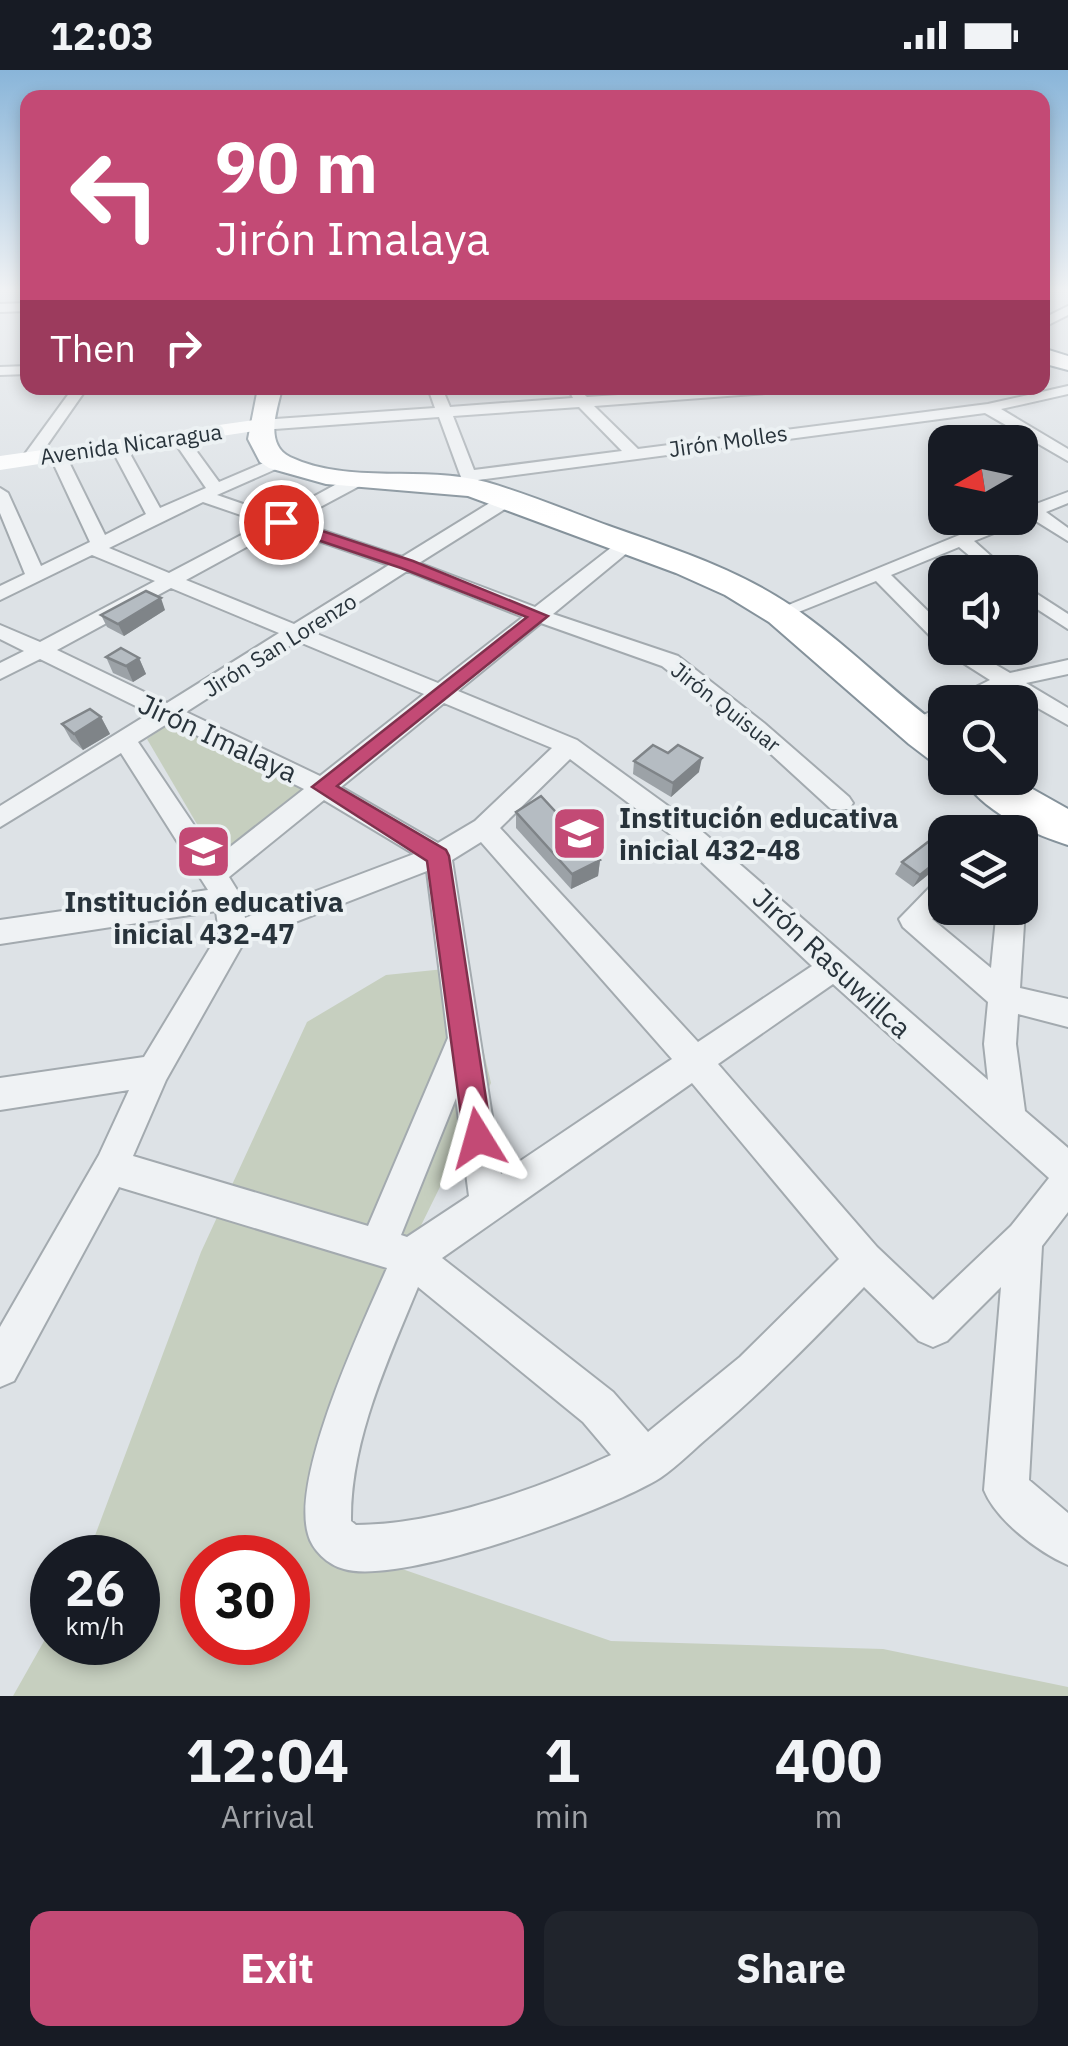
<!DOCTYPE html>
<html lang="en">
<head>
<meta charset="utf-8">
<style>
	body { margin:0; font-family:"IBM Plex Sans",sans-serif; background:#20242c; color:#f1f3f6; height:100vh; display:flex; flex-direction:column; font-size:38px; white-space:nowrap }
	* { box-sizing:border-box; margin:0 }
	p { font-size:32px; color:#9ea1a6 }
	.icon { flex:none; width:55px; height:55px; fill:none; stroke:currentColor; stroke-width:2; stroke-linecap:round; stroke-linejoin:round }
	.map { position:relative; height:1626px; overflow:hidden }
	.drawer { display:flex; flex-direction:column; background:#171b24; flex:1 }
	.drawer>* { flex:none }
	.top-card { position:absolute; left:20px; top:20px; width:1030px; height:305px; border-radius:20px; box-shadow:0 5px 15px #0003; background:#c34a75; color:#fff; overflow:hidden }
	.needle { width:65px; rotate:261deg }
	.tools { position:absolute; left:928px; top:355px; display:grid; gap:20px }
	.tools a { display:grid; place-items:center; width:110px; height:110px; border-radius:20px; background:#171b24; box-shadow:0 5px 15px #0003; font-size:50px }
	.speed { position:absolute; left:30px; top:1465px; display:flex; gap:20px; font-size:50px; font-weight:700; text-align:center }
	.speed>* { display:grid; place-content:center; width:130px; height:130px; border-radius:50%; background:#171b24; box-shadow:0 5px 15px #0003; line-height:1 }
	.speed small { font-size:25px; font-weight:400 }
	.speed .limit { border:15px solid #d22; background:#fff; color:#111 }
	.pin { position:absolute; display:grid; place-items:center; width:85px; height:85px; color:#fff; margin:-42px; border:5px solid #fff; border-radius:50%; box-shadow:0 2px 10px #0007 }
	.me { position:absolute; width:110px; margin:-55px; rotate:352deg; stroke-linejoin:round; filter:drop-shadow(0 0 8px #0008) }
	.turn { display:flex; align-items:center; gap:35px; height:210px; padding:0 30px; font-size:45px }
	.turn .icon { width:130px; height:130px; stroke-width:2.5 }
	.turn b { display:block; font-size:70px; line-height:85px }
	.then { display:flex; align-items:center; height:95px; padding:0 30px; background:#0003; gap:20px; font-size:38px }
	.eta { display:flex; justify-content:space-evenly; align-items:center; height:170px; text-align:center }
	.eta b { font-size:60px; font-weight:700; line-height:70px }
	.primary-button { display:flex; gap:20px; margin-top:auto; padding:20px 30px }
	.primary-button a { flex:1; height:115px; border-radius:20px; background:#c34a75; color:#fff; font-size:40px; font-weight:700; line-height:115px; text-align:center }
	.primary-button a+a { background:#20242c; color:#f1f3f6 }
	.status { display:flex; justify-content:space-between; align-items:center; height:70px; padding:0 50px; background:#171b24; direction:ltr }
	.status svg { height:28px; fill:currentColor }
	.map>svg:first-child { display:block }
</style>
</head>
<body>
<div class="status"><b>12:03</b><svg viewBox="0 0 49 12"><path d="M0 12V9h3v3zM5 12V6h3v6zM10 12V3h3v9zM15 12V0h3v12zM26 1h20v11H26zM47 4h2v5h-2z"/></svg></div>
<div class="map">
<svg width="1068" height="1626" viewBox="0 0 1068 1626">
	<rect width="100%" height="100%" fill="#dde2e6"/>
	<g fill="#c6cfbf" fill-rule="evenodd">
		<path d="M 180,654 L 303,716 L 303,725 L 218,790 L 147,669 L 167,655 Z"/>
		<path d="M 464,897 L 491,1013 L 381,1237 L 321,1471 L 611,1571 L 883,1579 L 1068,1617 L 1068,1626 L 13,1626 L 52,1557 L 52,1572 L 138,1572 L 138,1488 L 87,1487 L 201,1182 L 307,952 L 386,905 ZM 202,1488 L 288,1488 L 288,1572 L 202,1572 Z"/>
	</g>
	<g fill="none" stroke-linecap="round" stroke-linejoin="round">
		<defs>
			<g id="street">
				<path d="M 28,233 L 28,241 L 0,242 L 0,234 Z"/>
				<path d="M 1068,236 L 1068,245 L 1042,258 L 1042,249 Z"/>
				<path d="M 28,296 L 28,304 L 0,305 L 0,297 Z"/>
				<path d="M 1068,316 L 1068,324 L 1001,339 L 1068,379 L 1068,391 L 985,343 L 478,410 L 481,418 L 473,423 L 465,418 L 439,347 L 261,360 L 253,355 L 261,350 L 435,338 L 428,318 L 442,318 L 450,337 L 573,328 L 570,322 L 577,318 L 587,327 L 727,318 L 787,318 L 780,322 L 594,336 L 638,379 L 988,334 ZM 579,337 L 622,381 L 474,400 L 453,346 Z"/>
				<path d="M 73,318 L 87,318 L 36,391 L 24,391 L 22,388 Z"/>
				<path d="M 179,362 L 184,364 L 219,412 L 273,389 L 285,389 L 285,395 L 217,425 L 278,446 L 355,404 L 367,404 L 367,412 L 294,451 L 402,487 L 501,426 L 513,426 L 513,434 L 419,493 L 535,537 L 621,470 L 633,470 L 633,478 L 553,544 L 678,586 L 764,653 L 849,727 L 853,733 L 849,739 L 831,739 L 748,663 L 662,596 L 541,553 L 458,621 L 577,670 L 697,757 L 988,1010 L 984,974 L 988,932 L 903,857 L 899,849 L 935,812 L 945,809 L 945,837 L 932,849 L 991,898 L 997,838 L 1020,838 L 1021,830 L 1025,838 L 1020,918 L 1068,929 L 1068,957 L 1018,944 L 1016,974 L 1025,1041 L 1068,1078 L 1068,1142 L 1042,1176 L 1029,1410 L 1068,1443 L 1068,1495 C 1038,1482 996,1450 984,1420 L 1001,1217 L 947,1271 L 933,1277 L 919,1271 L 864,1217 C 815,1268 766,1318 712,1364 C 695,1378 678,1396 660,1408 C 607,1441 400,1516 344,1499 C 328,1495 312,1480 308,1464 C 291,1405 362,1256 387,1198 L 119,1117 L 14,1311 L 0,1317 L 0,1257 L 99,1085 L 129,1020 L 0,1040 L 0,1008 L 144,987 L 219,863 L 216,841 L 0,874 L 0,850 L 208,820 L 121,683 L 0,757 L 0,736 L 150,643 L 40,589 L 0,609 L 0,593 L 24,581 L 0,569 L 0,555 L 40,572 L 155,511 L 92,485 L 0,530 L 0,516 L 25,504 L 0,443 L 0,418 L 8,423 L 41,496 L 90,472 L 49,384 L 51,381 L 65,384 L 105,465 L 146,444 L 110,376 L 112,373 L 124,373 L 160,438 L 206,418 L 171,367 ZM 203,432 L 264,453 L 169,503 L 109,478 ZM 281,458 L 389,495 L 294,554 L 186,510 ZM 407,501 L 523,547 L 438,613 L 312,562 ZM 171,518 L 279,563 L 167,633 L 57,580 ZM 297,571 L 424,624 L 320,706 L 186,642 ZM 444,633 L 552,678 L 475,751 L 438,773 L 341,717 ZM 170,652 L 304,719 L 216,788 L 138,672 ZM 570,689 L 679,771 L 812,896 L 698,972 L 500,758 ZM 324,730 L 414,784 L 245,848 L 242,828 L 229,807 ZM 481,772 L 672,989 L 501,1104 L 452,790 ZM 427,801 L 448,968 L 368,1156 L 133,1086 L 166,1010 L 244,872 ZM 833,914 L 1049,1108 L 1011,1156 L 933,1230 L 877,1177 L 718,994 ZM 692,1013 L 839,1189 L 740,1287 L 648,1362 L 613,1322 L 442,1188 ZM 456,1028 L 469,1126 L 407,1167 L 401,1165 ZM 418,1217 L 583,1352 L 611,1385 C 538,1419 437,1455 356,1455 L 351,1451 C 350,1371 388,1290 418,1217 Z"/>
				<path d="M 1068,422 L 1068,433 L 1046,442 L 1068,458 L 1068,471 L 1031,448 L 974,471 L 1009,502 L 989,502 L 959,477 L 891,505 L 945,558 L 945,578 L 967,578 L 1010,603 L 1068,590 L 1068,604 L 1026,613 L 1068,638 L 1068,655 L 1006,620 L 981,632 L 953,632 L 956,627 L 990,610 L 946,582 L 944,576 L 938,574 L 876,511 L 786,547 L 779,549 L 769,543 L 1001,448 L 1020,448 L 1020,440 Z"/>
				<path d="M 1020,513 L 1068,544 L 1068,559 L 1020,528 Z"/>
				<path d="M 945,635 L 945,651 L 922,663 L 906,663 L 902,658 L 906,653 Z"/>
				<path d="M 1027,730 L 1036,733 L 1040,739 L 1021,769 L 1020,762 L 999,762 L 1018,733 Z"/>
			</g>
			<g id="highway">
				<path d="M 1042,278 L 1068,286 L 1068,300 L 1042,293 Z"/>
				<path d="M 258,318 L 282,318 C 277,340 264,374 290,387 C 349,415 424,395 486,412 C 528,424 568,441 609,456 C 671,478 735,498 790,535 C 845,572 891,621 945,660 L 945,694 L 930,690 L 909,674 L 769,552 L 725,525 L 676,503 L 468,426 L 326,414 L 269,398 L 260,392 L 248,369 Z"/>
				<path d="M 963,708 L 1013,708 L 1068,739 L 1068,775 C 1032,764 982,741 963,708 Z"/>
			</g>
		</defs>
		<use href="#street" stroke="#a3aaaf" stroke-width="4"/>
		<use href="#highway" stroke="#85929b" stroke-width="4"/>
		<use href="#street" fill="#eff2f4" fill-rule="evenodd"/>
		<path fill="#fff" fill-rule="evenodd" d="M 261,349 L 268,351 L 271,355 L 268,359 L 0,400 L 0,386 Z"/>
		<use href="#highway" fill="#fff" fill-rule="evenodd"/>
	</g>
	<g fill="#9ca2a7">
		<path d="M 165,540 L 124,566 L 107,557 L 101,545 Z"/>
		<path d="M 106,587 L 139,588 L 146,604 L 133,612 L 113,603 Z"/>
		<path d="M 101,647 L 110,664 L 83,680 L 71,670 L 62,654 Z"/>
		<path d="M 634,691 L 699,702 L 671,727 L 633,704 Z"/>
		<path d="M 516,742 L 600,790 L 598,806 L 571,819 L 516,758 Z"/>
		<path d="M 945,762 L 945,791 L 913,817 L 895,804 L 902,792 Z"/>
	</g>
	<g fill="#7f8488">
		<path d="M 161,528 L 165,540 L 124,566 L 118,554 Z"/>
		<path d="M 139,588 L 146,604 L 133,612 L 126,596 Z"/>
		<path d="M 101,647 L 110,664 L 83,680 L 74,664 Z"/>
		<path d="M 702,688 L 699,702 L 671,727 L 673,713 Z"/>
		<path d="M 945,785 L 945,791 L 913,817 L 920,805 Z"/>
		<path d="M 600,790 L 598,806 L 571,819 L 572,804 Z"/>
	</g>
	<g fill="#b5bcc2" stroke="#7f8488" stroke-width="2.5">
		<path d="M 146,521 L 161,528 L 118,554 L 101,545 Z"/>
		<path d="M 121,578 L 139,588 L 126,596 L 106,587 Z"/>
		<path d="M 90,639 L 101,647 L 74,664 L 62,654 Z"/>
		<path d="M 653,675 L 668,683 L 678,675 L 702,688 L 673,713 L 634,691 Z"/>
		<path d="M 541,726 L 600,790 L 572,804 L 516,742 Z"/>
		<path d="M 946,758 L 953,762 L 945,762 L 945,785 L 920,805 L 902,792 Z"/>
	</g>
	<linearGradient id="sky" x2="0" y2="1"><stop stop-color="#89b5d9"/><stop offset="0.49" stop-color="#f0f2f4"/><stop offset="1" stop-color="#f0f2f4" stop-opacity="0"/></linearGradient>
	<rect width="1068" height="447" fill="url(#sky)"/>
	<path fill="#c34a75" stroke="#7f304c" stroke-width="2.5" d="M 276,449 L 286,449 L 413,491 L 548,546 L 337,716 L 446,780 L 449,786 L 492,1068 L 488,1078 L 478,1082 L 468,1078 L 464,1068 L 427,791 L 312,717 L 527,547 L 401,498 L 276,456 Z"/>
	<defs>
		<symbol id="school-square" viewBox="-11 -11 22 22"><rect x="-9" y="-9" width="18" height="18" rx="4" fill="#c34a75" stroke="#ecf1f3"/><path d="M0-5L7-2L0 1L-7-2ZM-4 1L0 2.5L4 1V4Q0 6-4 4Z" fill="#fff"/></symbol>
	</defs>
	<g fill-rule="evenodd">
		<use href="#school-square" x="548" y="732" width="63" height="63"/>
		<use href="#school-square" x="172" y="750" width="63" height="63"/>
	</g>
	<g text-anchor="middle" stroke-width="8" stroke-linejoin="round" paint-order="stroke">
		<g font-size="22" fill="#28333b" stroke="#ecf1f3">
			<text transform="translate(728 371) rotate(-8)" y="8">Jirón Molles</text>
			<text transform="translate(131 374) rotate(-8)" y="8">Avenida Nicaragua</text>
			<text transform="translate(280 575) rotate(-32)" y="8">Jirón San Lorenzo</text>
			<text transform="translate(726 637) rotate(38)" y="8">Jirón Quisuar</text>
		</g>
		<g font-size="28" fill="#28333b" stroke="#ecf1f3">
			<text transform="translate(218 668) rotate(25)" y="10">Jirón Imalaya</text>
			<text transform="translate(832 893) rotate(43)" y="10">Jirón Rasuwillca</text>
		</g>
		<g font-size="28" font-weight="bold" fill="#28333b" stroke="#ecf1f3" text-anchor="start">
			<text x="619" y="758">Institución educativa<tspan x="619" dy="32">inicial 432-48</tspan></text>
			<text x="204" y="842" text-anchor="middle">Institución educativa<tspan x="204" dy="32">inicial 432-47</tspan></text>
		</g>
	</g>
</svg>
<div class="tools">
<a><svg class="needle" viewBox="-14 -14 28 28"><path d="M0-13l5 13h-10z" fill="#e53935"/><path d="M0 13l5-13h-10z" fill="#9ea1a6"/></svg></a>
<a><svg class="icon" aria-label="sound" viewBox="0 0 24 24"><path d="M4 9h4l5-4v14l-5-4H4zM17 9q2 3 0 6"/></svg></a>
<a><svg class="icon" aria-label="search" viewBox="0 0 24 24"><circle cx="10" cy="10" r="6"/><path d="M15 15l6 6"/></svg></a>
<a><svg class="icon" aria-label="layers" viewBox="0 0 24 24"><path d="M12 4l9 5-9 5-9-5zM3 14l9 5 9-5"/></svg></a>
</div>
<div class="speed"><div>26<small>km/h</small></div><div class="limit">30</div></div>
<div class="pin" style="left:281px;top:452px;background:#d93025"><svg class="icon" aria-label="arrive" viewBox="0 0 24 24"><path d="M6 21V4h12l-3 4 3 4H6"/></svg></div>
<svg class="me" style="left:478px;top:1068px" viewBox="-20 -20 40 40"><path d="M0-17L14 15 0 8-14 15z" fill="#c34a75" stroke="#fff" stroke-width="4"/></svg>
<div class="top-card">
<div class="turn"><svg class="icon" aria-label="left" viewBox="0 0 24 24"><path d="M17 20v-9H6M10 6l-5 5 5 5"/></svg><div><b>90 m</b>Jirón Imalaya</div></div>
<div class="then">Then<svg class="icon" aria-label="right" viewBox="0 0 24 24"><path d="M7 20v-9h11M14 6l5 5-5 5"/></svg></div>
</div>
</div>
<section class="drawer">
<div class="eta">
<div><b>12:04</b><p>Arrival</p></div>
<div><b>1</b><p>min</p></div>
<div><b>400</b><p>m</p></div>
</div>
<div class="primary-button"><a>Exit</a><a>Share</a></div>
</section>
</body>
</html>
